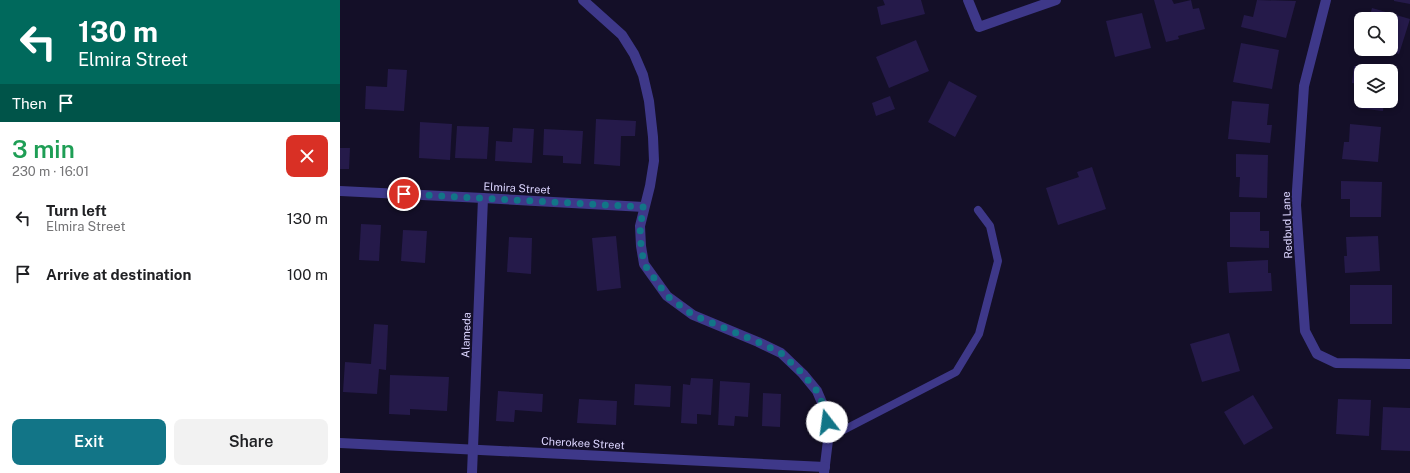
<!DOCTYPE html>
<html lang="en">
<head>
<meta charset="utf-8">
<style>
	body { margin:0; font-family:"Public Sans",sans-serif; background:#f2f2f2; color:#202124; height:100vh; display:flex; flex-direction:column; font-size:15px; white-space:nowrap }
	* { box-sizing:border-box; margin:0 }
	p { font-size:13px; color:#757577 }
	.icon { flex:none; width:22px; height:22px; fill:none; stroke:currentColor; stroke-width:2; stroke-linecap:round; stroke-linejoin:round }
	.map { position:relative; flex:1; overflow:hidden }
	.sheet { display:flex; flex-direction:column; background:#fff; width:340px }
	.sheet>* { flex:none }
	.top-card { background:#00695c; color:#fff; overflow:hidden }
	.buttons { position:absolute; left:1014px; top:12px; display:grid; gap:8px }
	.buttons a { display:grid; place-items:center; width:44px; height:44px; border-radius:8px; background:#fff; box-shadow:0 2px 6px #0003; font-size:20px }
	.pin { position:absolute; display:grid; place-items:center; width:34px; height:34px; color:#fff; margin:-17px; border:2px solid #fff; border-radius:50%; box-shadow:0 1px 4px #0007 }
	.me { position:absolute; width:44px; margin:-22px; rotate:345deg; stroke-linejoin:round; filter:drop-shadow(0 0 3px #0008) }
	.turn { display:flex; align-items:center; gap:14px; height:84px; padding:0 12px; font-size:18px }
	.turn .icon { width:52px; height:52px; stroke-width:2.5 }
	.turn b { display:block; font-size:28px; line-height:34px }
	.then { display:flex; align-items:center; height:38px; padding:0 12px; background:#0003; gap:8px; font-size:15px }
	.round { display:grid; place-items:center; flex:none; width:42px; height:42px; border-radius:8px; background:#f2f2f2 }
	.overview { display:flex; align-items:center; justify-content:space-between; height:68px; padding:0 12px }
	h1 { font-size:24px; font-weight:600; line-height:30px; color:#1e9e55 }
	.primary-button { display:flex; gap:8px; margin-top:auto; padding:8px 12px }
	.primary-button a { flex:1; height:46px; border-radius:8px; background:#127587; color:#fff; font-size:16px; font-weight:600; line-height:46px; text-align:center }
	.primary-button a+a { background:#f2f2f2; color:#202124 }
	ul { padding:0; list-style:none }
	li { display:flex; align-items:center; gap:12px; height:56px; padding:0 12px }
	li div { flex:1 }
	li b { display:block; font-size:15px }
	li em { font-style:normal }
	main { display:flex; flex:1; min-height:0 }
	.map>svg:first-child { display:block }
</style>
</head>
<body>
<main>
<section class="sheet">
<div class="top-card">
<div class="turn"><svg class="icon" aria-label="left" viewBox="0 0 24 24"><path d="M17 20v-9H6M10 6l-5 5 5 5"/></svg><div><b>130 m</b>Elmira Street</div></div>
<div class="then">Then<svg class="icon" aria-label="arrive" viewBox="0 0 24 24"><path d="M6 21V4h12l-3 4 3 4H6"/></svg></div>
</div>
<div class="overview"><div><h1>3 min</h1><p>230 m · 16:01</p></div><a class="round" style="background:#d93025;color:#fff"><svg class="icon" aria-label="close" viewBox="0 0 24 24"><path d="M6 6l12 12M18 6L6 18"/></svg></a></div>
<ul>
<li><svg class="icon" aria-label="left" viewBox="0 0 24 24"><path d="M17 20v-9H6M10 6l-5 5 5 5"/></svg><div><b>Turn left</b><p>Elmira Street</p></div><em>130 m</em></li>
<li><svg class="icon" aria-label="arrive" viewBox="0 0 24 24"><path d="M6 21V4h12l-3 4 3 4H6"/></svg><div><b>Arrive at destination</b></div><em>100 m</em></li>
</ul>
<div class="primary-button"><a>Exit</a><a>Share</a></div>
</section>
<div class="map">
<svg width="1070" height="473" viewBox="0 0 1070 473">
	<rect width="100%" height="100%" fill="#140f28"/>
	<g fill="#251a4a">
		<path d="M 543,0 L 581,0 L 585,14 L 541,25 L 537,7 L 545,5 Z"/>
		<path d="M 814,0 L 832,0 L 834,4 L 851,0 L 853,9 L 859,8 L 865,29 L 838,36 L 839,39 L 826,42 Z"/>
		<path d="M 917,0 L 956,1 L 946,38 L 901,27 L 904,15 L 913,17 Z"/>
		<path d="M 1054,0 L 1070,0 L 1070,4 L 1054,1 Z"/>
		<path d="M 1032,8 L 1070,19 L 1059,54 L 1043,49 L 1051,49 L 1051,19 L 1029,19 Z"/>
		<path d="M 802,13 L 811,48 L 775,57 L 766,21 Z"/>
		<path d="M 576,40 L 589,71 L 549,88 L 536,57 Z"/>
		<path d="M 901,43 L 939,50 L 932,89 L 893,82 Z"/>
		<path d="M 1014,66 L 1050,70 L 1050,71 L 1021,71 L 1021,84 L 1012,83 Z"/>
		<path d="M 48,69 L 67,70 L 64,111 L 25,109 L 26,86 L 47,87 Z"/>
		<path d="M 609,81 L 637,96 L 615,137 L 588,122 Z"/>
		<path d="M 1020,86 L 1021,86 L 1021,101 L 1044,101 L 1043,111 L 1018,108 Z"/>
		<path d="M 550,96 L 555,109 L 536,116 L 532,103 Z"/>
		<path d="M 892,101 L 929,104 L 927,125 L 932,125 L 930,143 L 888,139 Z"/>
		<path d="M 256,119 L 296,121 L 295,136 L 281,136 L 280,166 L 254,164 Z"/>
		<path d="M 80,122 L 112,124 L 110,160 L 79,158 Z"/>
		<path d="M 1010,124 L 1041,127 L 1038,162 L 1002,159 L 1004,142 L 1009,142 Z"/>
		<path d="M 117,126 L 149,127 L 147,159 L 115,158 Z"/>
		<path d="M 173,128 L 194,129 L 192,163 L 155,161 L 156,141 L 172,142 Z"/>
		<path d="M 204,129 L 243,131 L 241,164 L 223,163 L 223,156 L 203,155 Z"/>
		<path d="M 0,148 L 10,148 L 9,169 L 0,169 Z"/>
		<path d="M 896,154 L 928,155 L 927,198 L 899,197 L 900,177 L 896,177 Z"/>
		<path d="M 752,167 L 766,209 L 718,225 L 706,188 L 739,177 L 737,172 Z"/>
		<path d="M 1001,181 L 1042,182 L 1041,217 L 1010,217 L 1010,199 L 1001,199 Z"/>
		<path d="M 890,212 L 920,212 L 920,231 L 929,231 L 929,248 L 890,247 Z"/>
		<path d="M 21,224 L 41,225 L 39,261 L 19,260 Z"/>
		<path d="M 63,230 L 87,231 L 85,263 L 61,261 Z"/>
		<path d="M 276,236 L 281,288 L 257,291 L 252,238 Z"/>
		<path d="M 1038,236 L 1040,271 L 1005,273 L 1004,256 L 1007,256 L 1006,237 Z"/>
		<path d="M 169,237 L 192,238 L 191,274 L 167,272 Z"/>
		<path d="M 928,260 L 928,273 L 931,273 L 932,291 L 889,293 L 887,262 Z"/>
		<rect x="1010" y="285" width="42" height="39"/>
		<path d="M 34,324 L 48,325 L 46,370 L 39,369 L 37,394 L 3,392 L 5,362 L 31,364 Z"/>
		<path d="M 889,333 L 900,371 L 862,382 L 850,344 Z"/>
		<path d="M 50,375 L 109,377 L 107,411 L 70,409 L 70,415 L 49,414 Z"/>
		<path d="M 351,378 L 373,379 L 371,415 L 357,414 L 357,424 L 341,423 L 343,384 L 350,385 Z"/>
		<path d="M 380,381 L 410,383 L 408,417 L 395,416 L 394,426 L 378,425 Z"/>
		<path d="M 295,384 L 331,386 L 330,407 L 294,405 Z"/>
		<path d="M 158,391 L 203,394 L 202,412 L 175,410 L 174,422 L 156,421 Z"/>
		<path d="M 423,393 L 441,394 L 440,427 L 422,426 Z"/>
		<path d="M 913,395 L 933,428 L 904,445 L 884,412 Z"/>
		<path d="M 239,399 L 277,401 L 276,425 L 237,423 Z"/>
		<path d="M 998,399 L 1031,400 L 1029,436 L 996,434 Z"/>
		<path d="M 1043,407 L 1070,408 L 1070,451 L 1041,450 Z"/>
	</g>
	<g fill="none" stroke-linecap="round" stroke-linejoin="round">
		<path stroke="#3e3889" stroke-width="8" d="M 488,438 L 616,372 L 639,334 L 658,261 L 650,226 L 638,210"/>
		<g stroke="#3e3889" stroke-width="10">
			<path d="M 243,0 L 282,35 L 294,54 L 303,75 L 309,101 L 313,137 L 314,161 L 310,186 L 300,226 L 301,246 L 304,264 L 327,296 L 353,315 L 418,342 L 441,353 L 463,374 L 477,391 L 486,412 L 489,432 L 484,473"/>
			<path d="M 628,0 L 639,27 L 716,0"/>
			<path d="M 986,0 L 964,86 L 956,205 L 965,331 L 977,354 L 996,363 L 1070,364"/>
			<path d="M 0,191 L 143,198 L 304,207"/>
			<path d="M 0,443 L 485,467"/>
			<path d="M 132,473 L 143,198"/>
		</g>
	</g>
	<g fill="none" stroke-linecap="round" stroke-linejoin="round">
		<path stroke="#127587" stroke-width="7" stroke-dasharray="0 12.6" d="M 64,194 L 304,207 L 300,226 L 301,246 L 304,264 L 327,296 L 353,315 L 418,342 L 441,353 L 463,374 L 477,391 L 486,412 L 487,422"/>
	</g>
	<g text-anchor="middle" stroke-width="4" stroke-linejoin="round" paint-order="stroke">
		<g font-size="11" fill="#dcd5ff" stroke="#140f28">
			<text transform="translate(177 188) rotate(3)" y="4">Elmira Street</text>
			<text transform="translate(947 225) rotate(-92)" y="4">Redbud Lane</text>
			<text transform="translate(126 335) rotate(-88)" y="4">Alameda</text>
			<text transform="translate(243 443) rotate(3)" y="4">Cherokee Street</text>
		</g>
	</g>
</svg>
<div class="buttons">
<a><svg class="icon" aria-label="search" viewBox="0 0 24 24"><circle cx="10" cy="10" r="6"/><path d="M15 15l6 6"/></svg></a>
<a><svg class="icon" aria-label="layers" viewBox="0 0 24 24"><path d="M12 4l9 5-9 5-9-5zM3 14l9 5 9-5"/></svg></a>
</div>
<div class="pin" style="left:64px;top:194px;background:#d93025"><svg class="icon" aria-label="arrive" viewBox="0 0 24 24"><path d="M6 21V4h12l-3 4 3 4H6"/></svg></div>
<svg class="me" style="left:487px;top:422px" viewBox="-20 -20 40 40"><circle r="19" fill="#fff"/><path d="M0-13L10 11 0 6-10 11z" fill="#127587"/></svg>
</div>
</main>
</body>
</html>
